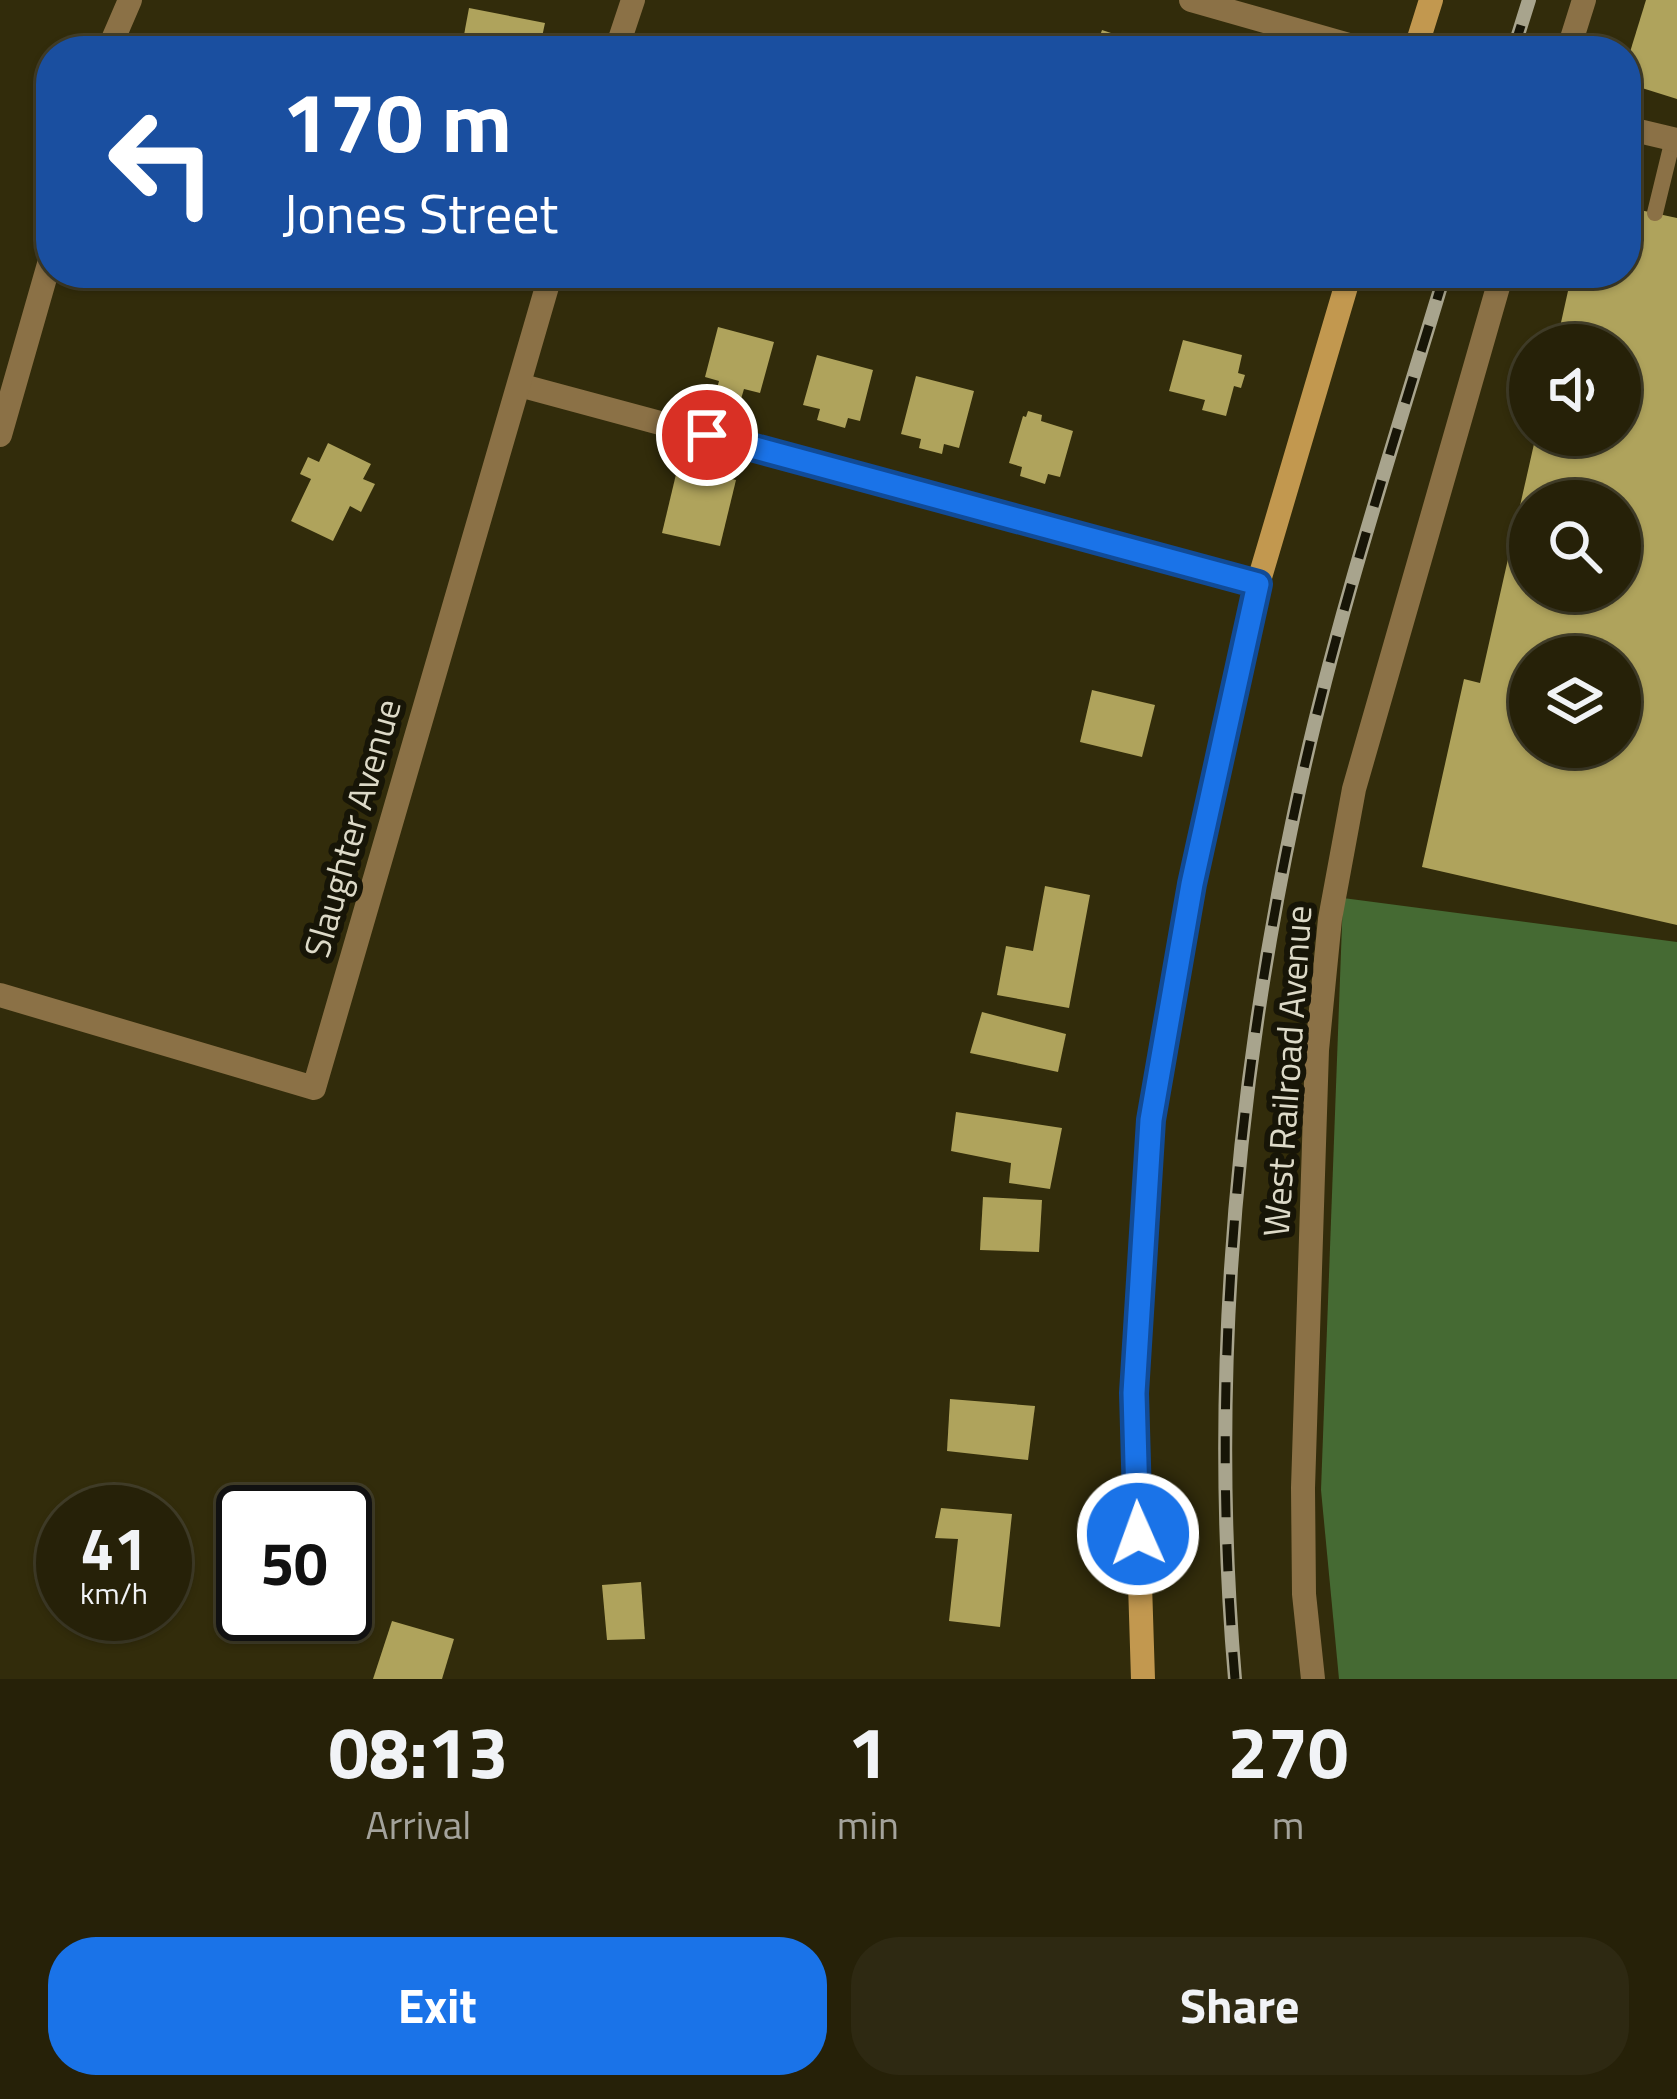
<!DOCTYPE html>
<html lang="en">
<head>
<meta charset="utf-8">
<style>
	body { margin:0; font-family:"Titillium Web",sans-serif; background:#2e2912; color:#f1f3f6; height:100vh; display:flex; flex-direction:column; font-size:45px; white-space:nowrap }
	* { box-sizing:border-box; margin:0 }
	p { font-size:39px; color:#a4a39c }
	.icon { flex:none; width:66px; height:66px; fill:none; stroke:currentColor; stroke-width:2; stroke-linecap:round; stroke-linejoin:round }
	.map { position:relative; height:1679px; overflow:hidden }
	.side { display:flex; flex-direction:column; background:#262108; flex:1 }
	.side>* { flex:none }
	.hud { position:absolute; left:36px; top:36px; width:1605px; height:252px; border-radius:48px; box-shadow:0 3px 9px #0004,0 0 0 3px #423e29; background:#1a4fa0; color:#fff; overflow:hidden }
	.controls { position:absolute; left:1509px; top:324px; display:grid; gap:24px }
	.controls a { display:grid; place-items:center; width:132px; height:132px; border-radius:50%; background:#262108; box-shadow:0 3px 9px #0004,0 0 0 3px #423e29; font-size:60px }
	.speed { position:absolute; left:36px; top:1485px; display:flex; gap:24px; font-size:60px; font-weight:700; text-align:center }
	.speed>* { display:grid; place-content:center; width:156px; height:156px; border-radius:50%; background:#262108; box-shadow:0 3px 9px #0004,0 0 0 3px #423e29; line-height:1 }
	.speed small { font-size:30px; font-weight:400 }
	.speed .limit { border:6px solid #111; border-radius:18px; background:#fff; color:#111 }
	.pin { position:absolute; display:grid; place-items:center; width:102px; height:102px; color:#fff; margin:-51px; border:6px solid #fff; border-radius:50%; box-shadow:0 3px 12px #0007 }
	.me { position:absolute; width:132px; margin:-66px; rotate:358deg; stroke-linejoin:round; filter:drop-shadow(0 0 9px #0008) }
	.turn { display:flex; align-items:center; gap:42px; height:252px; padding:0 48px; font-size:54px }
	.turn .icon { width:156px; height:156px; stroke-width:2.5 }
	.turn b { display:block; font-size:84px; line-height:102px }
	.eta { display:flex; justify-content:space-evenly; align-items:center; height:204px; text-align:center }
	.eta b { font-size:72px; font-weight:700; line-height:84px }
	.cta { display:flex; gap:24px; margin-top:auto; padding:24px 48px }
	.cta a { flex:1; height:138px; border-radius:48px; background:#1a73e8; color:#fff; font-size:48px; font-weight:700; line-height:138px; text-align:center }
	.cta a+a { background:#2e2912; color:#f1f3f6 }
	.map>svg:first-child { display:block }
</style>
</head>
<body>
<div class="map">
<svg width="1677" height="1679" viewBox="0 0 1677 1679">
	<rect width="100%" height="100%" fill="#322c0b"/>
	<path fill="#456a33" d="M 1343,898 L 1677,942 L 1677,1679 L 1339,1679 L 1321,1490 Z"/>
	<g fill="#afa35c" fill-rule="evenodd">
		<path d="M 1646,0 L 1677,0 L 1677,99 L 1626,83 L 1626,65 Z"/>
		<path d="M 469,8 L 545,23 L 539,51 L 461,51 Z"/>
		<path d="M 1102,30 L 1162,50 L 1162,51 L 1095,51 Z"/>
		<path d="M 1626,207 L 1677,218 L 1677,925 L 1422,867 L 1464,679 L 1480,683 L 1536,435 L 1620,435 L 1620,345 L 1556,345 L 1572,273 L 1626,273 ZM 1530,501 L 1620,501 L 1620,591 L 1530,591 ZM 1530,657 L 1620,657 L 1620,747 L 1530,747 Z"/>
		<path d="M 718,327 L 774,342 L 760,393 L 744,389 L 741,399 L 716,392 L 719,381 L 705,377 Z"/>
		<path d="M 1183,340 L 1242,355 L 1238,373 L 1245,375 L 1241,388 L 1234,386 L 1226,416 L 1202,410 L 1205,400 L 1169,391 Z"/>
		<path d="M 817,355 L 873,370 L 860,421 L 848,418 L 845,428 L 817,420 L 820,409 L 803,405 Z"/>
		<path d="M 916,376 L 974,391 L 959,448 L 944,444 L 942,454 L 919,448 L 921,439 L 901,434 Z"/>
		<path d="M 1028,411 L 1042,415 L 1041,421 L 1073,431 L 1060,477 L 1048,474 L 1045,484 L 1020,476 L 1022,467 L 1009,463 L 1023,416 L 1026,417 Z"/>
		<path d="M 328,443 L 371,464 L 363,479 L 375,484 L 361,512 L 350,506 L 333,541 L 291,521 L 311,479 L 300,474 L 308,457 L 319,462 Z"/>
		<path d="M 678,466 L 736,480 L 720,546 L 662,533 Z"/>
		<path d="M 1092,690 L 1155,705 L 1142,757 L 1080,742 Z"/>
		<path d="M 1045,886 L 1090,895 L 1069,1008 L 997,995 L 1006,946 L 1033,951 Z"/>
		<path d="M 982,1012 L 1066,1034 L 1058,1072 L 970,1053 Z"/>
		<path d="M 956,1112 L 1062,1128 L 1050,1189 L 1009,1183 L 1011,1163 L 951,1151 Z"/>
		<path d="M 983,1197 L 1042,1200 L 1039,1252 L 980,1250 Z"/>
		<path d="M 950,1399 L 1035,1406 L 1028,1460 L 947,1451 Z"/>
		<path d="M 941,1508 L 1012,1514 L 1000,1627 L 949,1621 L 958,1539 L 935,1538 Z"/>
		<path d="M 641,1582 L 645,1639 L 607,1640 L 602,1585 Z"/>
		<path d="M 392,1621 L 454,1639 L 442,1679 L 373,1679 Z"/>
	</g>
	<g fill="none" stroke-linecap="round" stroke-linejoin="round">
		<path stroke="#8b7146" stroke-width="16" d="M 1655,213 L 1673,139"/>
		<g stroke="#8b7146" stroke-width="24">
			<path d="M 1191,0 L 1370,51"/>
			<path d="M 108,51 L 130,0"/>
			<path d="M 616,51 L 633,0"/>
			<path d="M 1568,51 L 1584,0"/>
			<path d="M 1626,128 L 1677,140"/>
			<path d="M 519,385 L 1258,584"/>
			<path d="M 0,435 L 51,257"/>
			<path d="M 0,995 L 314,1088 L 551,273"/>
			<path d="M 1313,1679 L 1304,1594 L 1303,1488 L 1317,1050 L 1330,919 L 1354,789 L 1502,273"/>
		</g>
		<g stroke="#c2984f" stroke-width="24">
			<path d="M 1415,51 L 1431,0"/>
			<path d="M 1143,1679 L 1134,1393 L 1151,1120 L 1192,884 L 1258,584 L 1350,273"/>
		</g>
		<defs>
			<g id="rail">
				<path d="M 1513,51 L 1529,0"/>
				<path d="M 1235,1679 C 1210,1389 1234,1099 1294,814 C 1332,631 1391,452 1445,273"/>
			</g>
		</defs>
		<use href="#rail" stroke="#a8a48d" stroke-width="14"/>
		<use href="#rail" stroke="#171507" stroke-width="9" stroke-dasharray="27" stroke-linecap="butt"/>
	</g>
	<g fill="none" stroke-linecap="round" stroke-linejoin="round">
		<defs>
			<path id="route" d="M 707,435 L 1258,584 L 1192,884 L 1151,1120 L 1134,1393 L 1138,1534"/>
		</defs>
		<use href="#route" stroke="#114b97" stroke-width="30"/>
		<use href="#route" stroke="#1a73e8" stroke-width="21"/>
	</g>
	<g text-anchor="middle" stroke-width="12" stroke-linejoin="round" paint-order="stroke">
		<g font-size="36" fill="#dddac8" stroke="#171507">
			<text transform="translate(352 828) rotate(-74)" y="13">Slaughter Avenue</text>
			<text transform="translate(1287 1071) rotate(-86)" y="13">West Railroad Avenue</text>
		</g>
	</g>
</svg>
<div class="controls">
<a><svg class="icon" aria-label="sound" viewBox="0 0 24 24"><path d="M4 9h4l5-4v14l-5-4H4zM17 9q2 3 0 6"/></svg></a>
<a><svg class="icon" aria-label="search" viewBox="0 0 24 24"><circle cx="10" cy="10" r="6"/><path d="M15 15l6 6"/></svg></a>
<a><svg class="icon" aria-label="layers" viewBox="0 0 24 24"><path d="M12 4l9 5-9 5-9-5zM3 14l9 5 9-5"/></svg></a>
</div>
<div class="speed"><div>41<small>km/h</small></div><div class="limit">50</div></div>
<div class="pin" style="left:707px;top:435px;background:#d93025"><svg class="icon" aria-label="arrive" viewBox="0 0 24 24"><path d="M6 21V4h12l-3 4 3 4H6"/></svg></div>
<svg class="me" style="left:1138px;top:1534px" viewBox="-20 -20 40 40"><circle r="17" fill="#1a73e8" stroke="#fff" stroke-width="3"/><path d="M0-11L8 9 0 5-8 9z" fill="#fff"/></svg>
<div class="hud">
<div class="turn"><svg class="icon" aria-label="left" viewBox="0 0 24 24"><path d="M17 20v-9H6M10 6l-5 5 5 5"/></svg><div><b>170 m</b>Jones Street</div></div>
</div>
</div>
<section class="side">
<div class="eta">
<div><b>08:13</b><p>Arrival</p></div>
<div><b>1</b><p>min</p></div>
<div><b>270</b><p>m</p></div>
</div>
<div class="cta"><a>Exit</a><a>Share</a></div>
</section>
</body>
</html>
